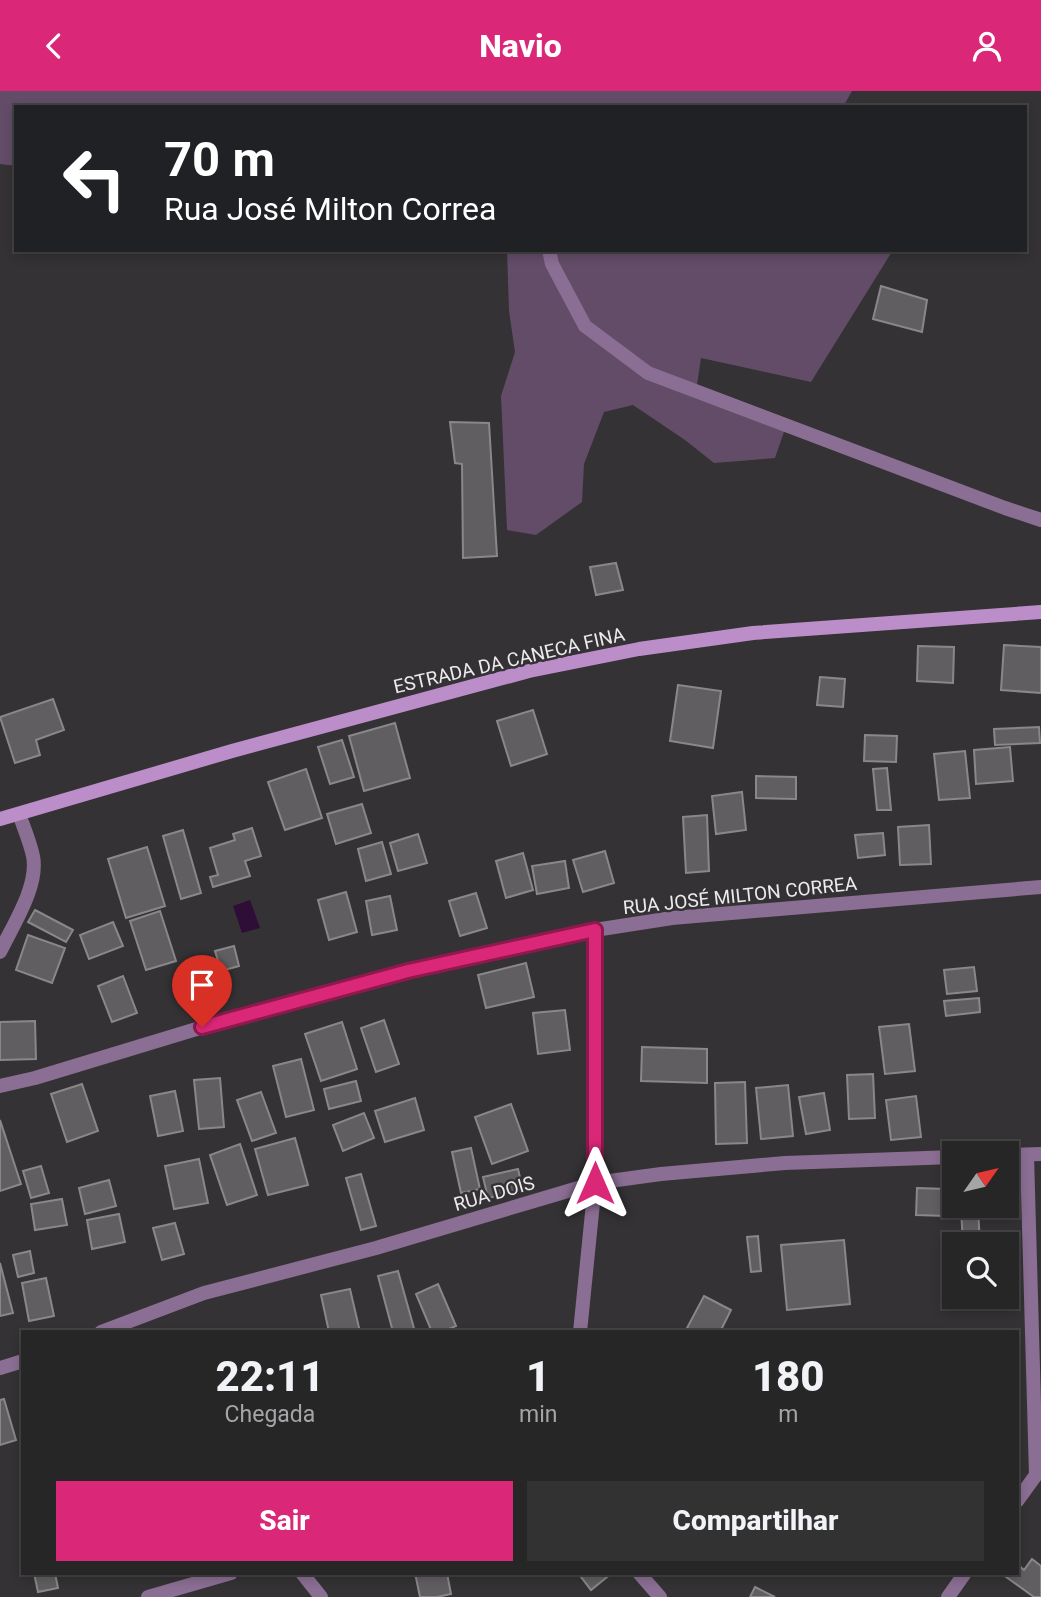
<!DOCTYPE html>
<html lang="pt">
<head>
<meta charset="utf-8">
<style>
	body { margin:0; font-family:Roboto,sans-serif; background:#333233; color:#f1f3f6; height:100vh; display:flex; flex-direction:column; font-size:26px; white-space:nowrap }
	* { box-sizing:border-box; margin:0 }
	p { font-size:23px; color:#a4a5a7 }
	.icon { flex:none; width:38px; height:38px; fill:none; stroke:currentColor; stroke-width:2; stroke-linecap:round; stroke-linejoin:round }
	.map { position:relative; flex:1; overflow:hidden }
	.details { position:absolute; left:21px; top:1239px; width:998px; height:245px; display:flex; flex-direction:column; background:#272627; border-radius:0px; box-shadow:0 4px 10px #0003,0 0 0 2px #434344 }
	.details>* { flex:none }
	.top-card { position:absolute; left:14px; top:14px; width:1013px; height:147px; border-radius:0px; box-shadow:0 4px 10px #0003,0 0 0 2px #434344; background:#202124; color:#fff; overflow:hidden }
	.needle { width:46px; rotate:56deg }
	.tools { position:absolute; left:942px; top:1050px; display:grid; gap:14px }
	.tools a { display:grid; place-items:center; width:77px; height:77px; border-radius:0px; background:#272627; box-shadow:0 4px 10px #0003,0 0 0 2px #434344; font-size:35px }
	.pin { position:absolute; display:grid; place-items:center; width:60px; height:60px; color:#fff; margin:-72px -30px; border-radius:50% 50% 50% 0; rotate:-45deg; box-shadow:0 0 7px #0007 }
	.pin .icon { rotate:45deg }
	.me { position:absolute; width:77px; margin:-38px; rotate:0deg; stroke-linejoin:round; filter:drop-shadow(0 0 5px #0008) }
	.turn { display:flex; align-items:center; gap:24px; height:147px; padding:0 35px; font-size:32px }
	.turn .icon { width:91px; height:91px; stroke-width:2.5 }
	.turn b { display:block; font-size:49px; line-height:60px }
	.eta { display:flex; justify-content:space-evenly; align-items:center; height:119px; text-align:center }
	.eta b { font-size:42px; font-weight:800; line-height:49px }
	.primary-button { display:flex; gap:14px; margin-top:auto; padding:14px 35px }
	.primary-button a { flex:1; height:80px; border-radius:0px; background:#db2777; color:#fff; font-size:28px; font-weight:800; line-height:80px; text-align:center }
	.primary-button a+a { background:#333233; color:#f1f3f6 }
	header { display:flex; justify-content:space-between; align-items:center; height:91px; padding:0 35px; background:#db2777; color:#fff; font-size:32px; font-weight:800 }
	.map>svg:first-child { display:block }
</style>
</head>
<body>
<header><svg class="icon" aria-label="back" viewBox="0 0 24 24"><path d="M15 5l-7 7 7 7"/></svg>Navio<svg class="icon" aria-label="person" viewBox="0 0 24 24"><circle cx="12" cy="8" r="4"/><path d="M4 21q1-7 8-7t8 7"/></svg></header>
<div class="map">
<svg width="1041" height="1506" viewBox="0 0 1041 1506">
	<rect width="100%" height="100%" fill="#343234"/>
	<g fill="#624c68">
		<path d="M 0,0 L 852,0 L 843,16 L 16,16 L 16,75 L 0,73 Z"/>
		<path d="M 507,159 L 893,159 L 811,291 L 701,267 L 697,294 L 786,335 L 775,367 L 714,372 L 685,349 L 633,314 L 604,321 L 584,373 L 582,411 L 536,444 L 507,439 L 501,305 L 515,261 L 509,220 Z"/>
	</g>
	<path fill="#2e0d37" d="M 250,809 L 260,837 L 242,842 L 233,815 Z"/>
	<g fill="#615e61" stroke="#89878a" stroke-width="2">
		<path d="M 881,195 L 927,209 L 922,241 L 873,228 Z"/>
		<path d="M 450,331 L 489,332 L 497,465 L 463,467 L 462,373 L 455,372 Z"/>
		<path d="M 616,472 L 623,499 L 596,504 L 590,476 Z"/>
		<path d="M 1004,554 L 1041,556 L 1041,602 L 1001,599 Z"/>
		<path d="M 918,555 L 954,556 L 953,592 L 917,590 Z"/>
		<path d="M 820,586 L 845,588 L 843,616 L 817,614 Z"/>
		<path d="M 678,594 L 721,600 L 713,657 L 670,650 Z"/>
		<path d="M 53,608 L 64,639 L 36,649 L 40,664 L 15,672 L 0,626 Z"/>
		<path d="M 533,619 L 547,663 L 511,675 L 497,630 Z"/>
		<path d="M 395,632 L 410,687 L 364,700 L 349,645 Z"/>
		<path d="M 1039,636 L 1040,652 L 995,654 L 994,638 Z"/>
		<path d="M 865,644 L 897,645 L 896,671 L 864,670 Z"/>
		<path d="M 342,649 L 354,686 L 330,693 L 318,656 Z"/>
		<path d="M 1010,656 L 1013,690 L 976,693 L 974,659 Z"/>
		<path d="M 965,660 L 970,707 L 939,709 L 934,663 Z"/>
		<path d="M 887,677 L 891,719 L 877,719 L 873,678 Z"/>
		<path d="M 306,678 L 322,727 L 285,739 L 268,691 Z"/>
		<path d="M 756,685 L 796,686 L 796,708 L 756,707 Z"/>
		<path d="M 742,701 L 746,739 L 716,743 L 712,705 Z"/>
		<path d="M 362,713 L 371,742 L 336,753 L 327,723 Z"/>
		<path d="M 707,724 L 709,780 L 686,782 L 683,726 Z"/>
		<path d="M 929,734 L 931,773 L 900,774 L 898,736 Z"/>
		<path d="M 252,737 L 261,765 L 245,770 L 250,785 L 213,796 L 210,786 L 218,784 L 210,757 L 235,749 L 233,743 Z"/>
		<path d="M 183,739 L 201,802 L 181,808 L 163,745 Z"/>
		<path d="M 883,742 L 885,764 L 858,767 L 855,744 Z"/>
		<path d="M 418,743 L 427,772 L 398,780 L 390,752 Z"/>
		<path d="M 382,751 L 391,783 L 366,790 L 358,758 Z"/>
		<path d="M 147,756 L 165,815 L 126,827 L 108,768 Z"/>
		<path d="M 605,760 L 614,792 L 583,801 L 573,769 Z"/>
		<path d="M 523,762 L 533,799 L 506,807 L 496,770 Z"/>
		<path d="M 565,770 L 569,797 L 537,803 L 532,775 Z"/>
		<path d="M 346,801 L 357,841 L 329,849 L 318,809 Z"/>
		<path d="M 476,802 L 487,837 L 460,845 L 449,810 Z"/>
		<path d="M 390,805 L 397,839 L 372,844 L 366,810 Z"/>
		<path d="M 35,819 L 73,839 L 66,851 L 28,831 Z"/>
		<path d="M 160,820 L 176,870 L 146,879 L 130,830 Z"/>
		<path d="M 113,831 L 123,855 L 89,868 L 80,844 Z"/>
		<path d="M 28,844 L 65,857 L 52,892 L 16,879 Z"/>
		<path d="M 234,855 L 239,875 L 221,880 L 215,860 Z"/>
		<path d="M 526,872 L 534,906 L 486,917 L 478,884 Z"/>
		<path d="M 974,876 L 977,900 L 947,903 L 944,879 Z"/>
		<path d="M 123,885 L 137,922 L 112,931 L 98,895 Z"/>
		<path d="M 979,907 L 980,921 L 946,925 L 944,910 Z"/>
		<path d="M 565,919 L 570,959 L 538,963 L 533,922 Z"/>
		<path d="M 384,929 L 399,973 L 376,981 L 361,937 Z"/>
		<path d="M 35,930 L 36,968 L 0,969 L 0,931 Z"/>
		<path d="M 342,931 L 357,978 L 321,990 L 305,943 Z"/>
		<path d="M 909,933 L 915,980 L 885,983 L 879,936 Z"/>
		<path d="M 642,956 L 707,958 L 707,992 L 641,990 Z"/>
		<path d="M 301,968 L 314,1019 L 286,1026 L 273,975 Z"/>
		<path d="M 873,983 L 875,1027 L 849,1028 L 847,984 Z"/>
		<path d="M 220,987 L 224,1036 L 199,1038 L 194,989 Z"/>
		<path d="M 356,990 L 361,1010 L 329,1018 L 324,998 Z"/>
		<path d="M 745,991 L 747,1052 L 716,1053 L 715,992 Z"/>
		<path d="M 82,993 L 98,1040 L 67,1051 L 51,1003 Z"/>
		<path d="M 788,994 L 793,1045 L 761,1048 L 756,997 Z"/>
		<path d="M 175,1000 L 183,1040 L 158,1045 L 150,1005 Z"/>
		<path d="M 261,1001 L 276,1042 L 252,1050 L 237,1009 Z"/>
		<path d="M 824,1002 L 830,1039 L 806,1043 L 799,1006 Z"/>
		<path d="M 916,1005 L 921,1046 L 891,1049 L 886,1009 Z"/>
		<path d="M 415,1007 L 424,1039 L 385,1051 L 375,1020 Z"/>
		<path d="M 511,1013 L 528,1060 L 492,1073 L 475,1026 Z"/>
		<path d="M 364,1022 L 374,1047 L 343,1060 L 333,1034 Z"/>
		<path d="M 0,1029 L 21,1093 L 0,1100 Z"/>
		<path d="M 295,1047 L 308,1094 L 268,1104 L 255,1058 Z"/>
		<path d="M 240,1053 L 257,1104 L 227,1114 L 210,1064 Z"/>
		<path d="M 471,1057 L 480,1098 L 461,1102 L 452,1061 Z"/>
		<path d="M 199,1068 L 208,1112 L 174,1118 L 165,1075 Z"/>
		<path d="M 41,1075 L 49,1102 L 31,1107 L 23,1080 Z"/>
		<path d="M 518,1078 L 523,1099 L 488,1107 L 483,1086 Z"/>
		<path d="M 361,1083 L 376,1135 L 361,1139 L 346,1087 Z"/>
		<path d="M 109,1089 L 116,1115 L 85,1123 L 79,1097 Z"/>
		<path d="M 917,1097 L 947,1098 L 946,1125 L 916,1124 Z"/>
		<path d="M 62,1108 L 67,1134 L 35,1139 L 31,1113 Z"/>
		<path d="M 978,1117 L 980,1153 L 963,1153 L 961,1118 Z"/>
		<path d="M 119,1123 L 125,1151 L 92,1158 L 87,1129 Z"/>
		<path d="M 175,1132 L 184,1163 L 162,1169 L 153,1137 Z"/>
		<path d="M 758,1145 L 761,1180 L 751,1181 L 747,1146 Z"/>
		<path d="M 844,1149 L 850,1213 L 787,1219 L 781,1154 Z"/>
		<path d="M 30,1160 L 34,1182 L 18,1186 L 13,1164 Z"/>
		<path d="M 0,1172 L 13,1222 L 0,1225 Z"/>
		<path d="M 398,1180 L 415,1241 L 393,1241 L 378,1185 Z"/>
		<path d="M 46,1187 L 54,1225 L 29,1230 L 22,1192 Z"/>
		<path d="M 438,1193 L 456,1235 L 442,1241 L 432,1241 L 416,1203 Z"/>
		<path d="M 350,1198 L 360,1241 L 329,1241 L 321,1204 Z"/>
		<path d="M 704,1205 L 731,1219 L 720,1241 L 695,1241 L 687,1237 Z"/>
		<path d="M 4,1308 L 16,1349 L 0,1354 L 0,1309 Z"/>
		<path d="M 1032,1468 L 1041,1475 L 1041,1506 L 1034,1506 L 1002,1483 L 1017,1482 L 1017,1473 L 1024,1479 Z"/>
		<path d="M 34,1482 L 55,1482 L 58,1497 L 38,1501 Z"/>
		<path d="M 415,1482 L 447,1482 L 451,1503 L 437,1506 L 420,1506 Z"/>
		<path d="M 578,1482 L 612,1482 L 591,1499 Z"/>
		<path d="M 755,1496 L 775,1506 L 750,1506 Z"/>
	</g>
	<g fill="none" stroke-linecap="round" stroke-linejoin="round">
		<g stroke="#8a6e93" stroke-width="14">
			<path d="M 549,159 L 552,173 L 585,235 L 648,282 L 1005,417 L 1041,429"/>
			<path d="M 0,861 C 13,834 39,795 33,765 C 30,751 24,737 19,723"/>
			<path d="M 0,995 L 35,987 L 226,929 L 408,880 L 595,839 L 672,827 L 1041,796"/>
			<path d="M 1006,1064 L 1041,1063"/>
			<path d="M 1027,1064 L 1036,1384"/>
			<path d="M 101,1241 L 204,1202 L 376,1157 L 595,1092 L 661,1083 L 785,1072 L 954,1066"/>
			<path d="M 580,1241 L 595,1092 L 595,839"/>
			<path d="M 0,1277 L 23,1270"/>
			<path d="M 1017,1410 L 1036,1384 L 1041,1379"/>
			<path d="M 302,1482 L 321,1506"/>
			<path d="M 639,1482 L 660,1506"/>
			<path d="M 148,1506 L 231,1482"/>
			<path d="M 948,1506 L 965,1482"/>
		</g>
		<path stroke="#bc8ec9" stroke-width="14" d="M 0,728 L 232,660 L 529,580 L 639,558 L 753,542 L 1041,521"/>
	</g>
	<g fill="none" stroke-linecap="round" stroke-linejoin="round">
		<defs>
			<path id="route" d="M 202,936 L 408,880 L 595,839 L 595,1092"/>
		</defs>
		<use href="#route" stroke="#8e194d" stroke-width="18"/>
		<use href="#route" stroke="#db2777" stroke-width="12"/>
	</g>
	<g text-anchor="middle" stroke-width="5" stroke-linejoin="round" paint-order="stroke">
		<g font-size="19" fill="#eceaec" stroke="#343234">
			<text transform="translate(509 569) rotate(-13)" y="7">ESTRADA DA CANECA FINA</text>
			<text transform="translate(740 804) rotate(-6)" y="7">RUA JOSÉ MILTON CORREA</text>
			<text transform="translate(494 1102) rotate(-16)" y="7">RUA DOIS</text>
		</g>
	</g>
</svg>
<div class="tools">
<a><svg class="needle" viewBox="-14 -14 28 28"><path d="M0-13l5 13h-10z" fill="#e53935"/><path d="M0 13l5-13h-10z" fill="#a4a5a7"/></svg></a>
<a><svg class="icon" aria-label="search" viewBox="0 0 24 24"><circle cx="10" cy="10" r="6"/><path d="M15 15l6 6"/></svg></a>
</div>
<div class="pin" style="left:202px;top:936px;background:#d93025"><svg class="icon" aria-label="arrive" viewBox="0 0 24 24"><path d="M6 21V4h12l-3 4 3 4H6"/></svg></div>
<svg class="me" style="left:595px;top:1092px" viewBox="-20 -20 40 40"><path d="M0-17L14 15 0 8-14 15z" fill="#db2777" stroke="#fff" stroke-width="4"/></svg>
<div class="top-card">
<div class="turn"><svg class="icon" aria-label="left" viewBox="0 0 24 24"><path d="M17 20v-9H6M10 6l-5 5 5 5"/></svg><div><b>70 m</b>Rua José Milton Correa</div></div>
</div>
<section class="details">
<div class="eta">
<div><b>22:11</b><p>Chegada</p></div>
<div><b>1</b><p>min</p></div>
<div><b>180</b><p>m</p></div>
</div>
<div class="primary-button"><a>Sair</a><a>Compartilhar</a></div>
</section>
</div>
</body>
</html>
